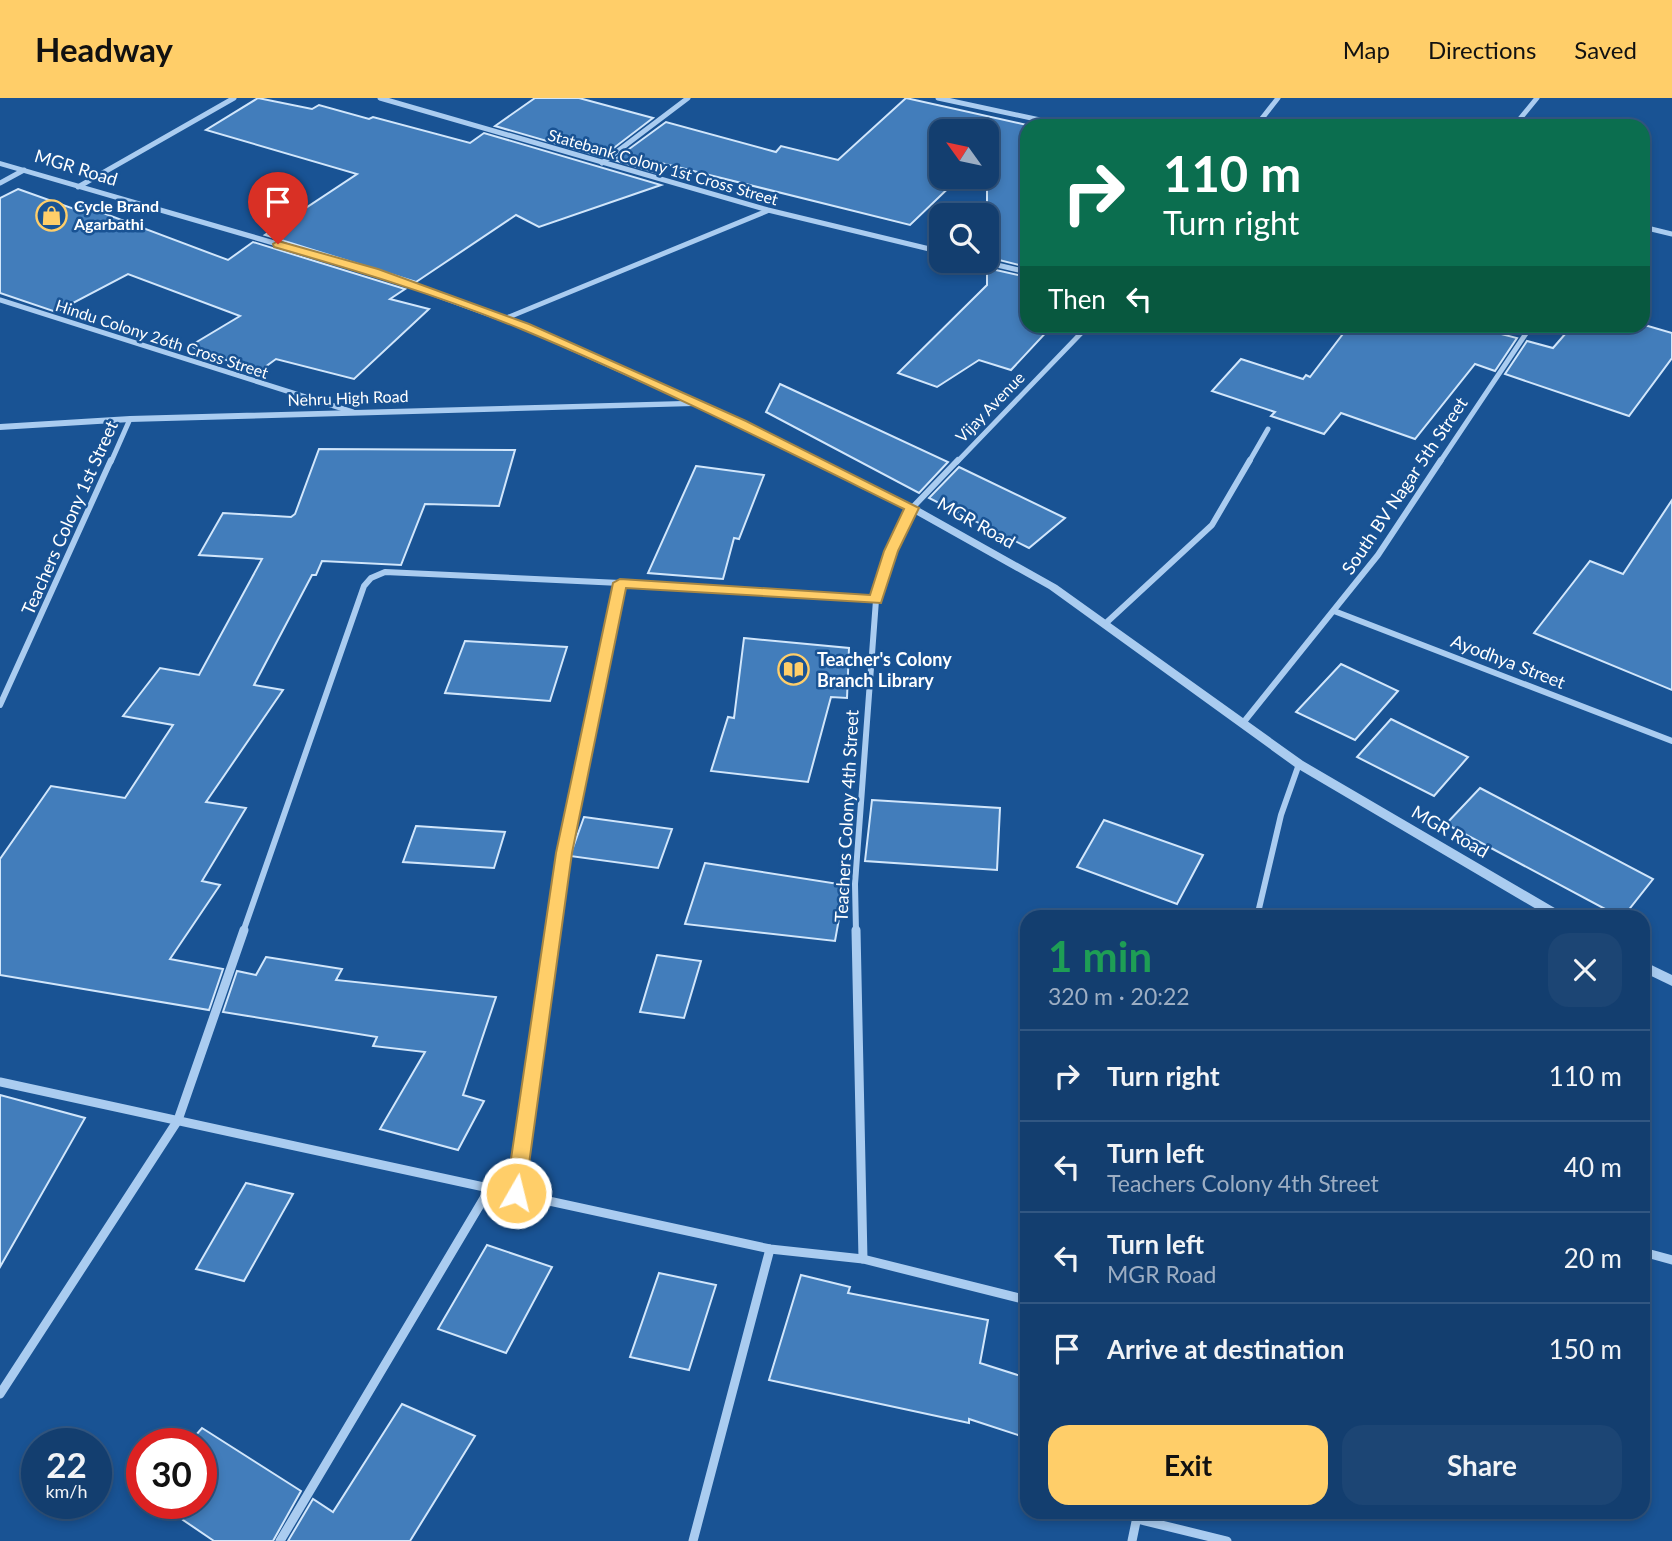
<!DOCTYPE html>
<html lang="en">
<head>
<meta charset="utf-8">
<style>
	body { margin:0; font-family:Lato,sans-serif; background:#1c4574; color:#f1f3f6; height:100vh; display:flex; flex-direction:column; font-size:26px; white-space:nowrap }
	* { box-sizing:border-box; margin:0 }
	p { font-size:23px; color:#9daec3 }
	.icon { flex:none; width:38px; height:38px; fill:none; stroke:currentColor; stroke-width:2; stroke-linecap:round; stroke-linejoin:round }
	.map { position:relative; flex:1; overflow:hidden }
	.side { position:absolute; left:1020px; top:812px; width:630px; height:609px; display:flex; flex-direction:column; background:#133e6f; border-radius:21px; box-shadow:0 4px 10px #0003,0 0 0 2px #325782 }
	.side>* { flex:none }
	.hud { position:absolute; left:1020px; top:21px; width:630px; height:214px; border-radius:21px; box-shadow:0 4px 10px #0003,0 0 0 2px #325782; background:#0b6e4f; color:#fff; overflow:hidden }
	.needle { width:46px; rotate:303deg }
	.controls { position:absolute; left:929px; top:21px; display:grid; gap:14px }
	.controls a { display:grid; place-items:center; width:70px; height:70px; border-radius:14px; background:#133e6f; box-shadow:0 4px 10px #0003,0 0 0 2px #325782; font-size:35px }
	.speed { position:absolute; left:21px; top:1330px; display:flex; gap:14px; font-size:35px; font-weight:700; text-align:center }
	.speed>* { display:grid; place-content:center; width:91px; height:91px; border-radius:50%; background:#133e6f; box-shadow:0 4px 10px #0003,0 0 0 2px #325782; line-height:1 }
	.speed small { font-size:18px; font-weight:400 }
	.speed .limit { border:10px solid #d22; background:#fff; color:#111 }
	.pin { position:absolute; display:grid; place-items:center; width:60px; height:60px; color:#fff; margin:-72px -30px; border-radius:50% 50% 50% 0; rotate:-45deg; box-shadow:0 0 7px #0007 }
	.pin .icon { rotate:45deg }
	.me { position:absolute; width:77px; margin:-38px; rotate:8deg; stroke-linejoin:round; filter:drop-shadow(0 0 5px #0008) }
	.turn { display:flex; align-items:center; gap:24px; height:147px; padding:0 28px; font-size:32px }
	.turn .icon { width:91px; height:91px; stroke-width:2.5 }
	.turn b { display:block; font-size:49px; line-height:60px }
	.then { display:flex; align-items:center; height:66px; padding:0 28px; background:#0003; gap:14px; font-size:26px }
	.round { display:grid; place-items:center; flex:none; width:74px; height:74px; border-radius:21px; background:#1c4574 }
	.headline { display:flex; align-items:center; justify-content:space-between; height:119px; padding:0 28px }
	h1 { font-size:42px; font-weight:700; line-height:52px; color:#1e9e55 }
	.primary-button { display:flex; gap:14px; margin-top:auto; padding:14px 28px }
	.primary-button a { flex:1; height:80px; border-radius:21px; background:#ffce69; color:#111; font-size:28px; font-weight:700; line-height:80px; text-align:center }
	.primary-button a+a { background:#1c4574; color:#f1f3f6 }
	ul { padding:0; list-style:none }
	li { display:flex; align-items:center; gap:21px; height:91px; padding:0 28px; border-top:2px solid #325782 }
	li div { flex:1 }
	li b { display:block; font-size:26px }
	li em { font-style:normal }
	header { display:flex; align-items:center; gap:42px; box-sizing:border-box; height:98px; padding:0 35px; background:#ffce69; color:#111 }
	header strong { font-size:33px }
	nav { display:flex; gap:38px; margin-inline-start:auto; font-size:24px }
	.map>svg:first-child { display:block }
</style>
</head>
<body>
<header>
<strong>Headway</strong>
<nav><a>Map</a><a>Directions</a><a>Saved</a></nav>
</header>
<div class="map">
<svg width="1672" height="1443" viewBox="0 0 1672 1443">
	<rect width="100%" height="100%" fill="#195394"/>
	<g fill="#427dbb" stroke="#d1e6fb" stroke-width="2">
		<path d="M 258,0 L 312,11 L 319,7 L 369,21 L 373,19 L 470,45 L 484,35 L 661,87 L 539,129 L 516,117 L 416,184 L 265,137 L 357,76 L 206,32 Z"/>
		<path d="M 535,0 L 579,0 L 653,20 L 602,59 L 495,28 Z"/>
		<path d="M 906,0 L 1027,27 L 1027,169 L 987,159 L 987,33 L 942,33 L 942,79 L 960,79 L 910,127 L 641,60 L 661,76 L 614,62 L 666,24 L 776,54 L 781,48 L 838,62 Z"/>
		<path d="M 18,91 L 74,111 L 82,107 L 228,162 L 253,144 L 405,191 L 390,201 L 429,211 L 354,281 L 276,261 L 258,274 L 190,248 L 240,218 L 128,176 L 56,214 L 0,195 L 0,100 Z"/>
		<path d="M 987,170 L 1027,179 L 1027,228 L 1052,228 L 1011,272 L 979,262 L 937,289 L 898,275 L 987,187 Z"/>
		<path d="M 1349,228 L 1470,228 L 1517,240 L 1495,273 L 1475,266 L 1415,341 L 1341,315 L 1324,336 L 1271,318 L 1275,314 L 1212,293 L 1241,261 L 1303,281 L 1306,277 L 1310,279 Z"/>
		<path d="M 1572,228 L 1648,228 L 1672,235 L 1672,260 L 1629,318 L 1505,276 L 1527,243 L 1553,250 Z"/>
		<path d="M 780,286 L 948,364 L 919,395 L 766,314 Z"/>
		<path d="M 319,351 L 515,352 L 499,408 L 425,406 L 401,467 L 322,463 L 316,477 L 312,477 L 254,587 L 283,592 L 206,704 L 246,710 L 202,783 L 220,787 L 170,861 L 223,871 L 209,912 L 0,877 L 0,761 L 51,688 L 125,700 L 173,627 L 123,618 L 160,570 L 199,577 L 262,461 L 199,457 L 223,415 L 291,419 L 295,416 Z"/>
		<path d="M 696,368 L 764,377 L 739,441 L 734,440 L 723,481 L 648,475 Z"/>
		<path d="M 959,369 L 1065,420 L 1029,450 L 929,400 Z"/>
		<path d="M 1672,402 L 1672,592 L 1534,535 L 1590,463 L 1623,476 Z"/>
		<path d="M 744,540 L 849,550 L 847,600 L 831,599 L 808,684 L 711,673 L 728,619 L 734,620 Z"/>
		<path d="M 465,543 L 567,549 L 550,603 L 445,595 Z"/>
		<path d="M 1341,566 L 1398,593 L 1355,642 L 1296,614 Z"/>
		<path d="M 1391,621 L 1468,659 L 1434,698 L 1357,659 Z"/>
		<path d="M 1480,690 L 1653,781 L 1623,819 L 1620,819 L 1446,726 Z"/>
		<path d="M 872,702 L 1000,710 L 997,772 L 865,763 Z"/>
		<path d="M 584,719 L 672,731 L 658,770 L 570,758 Z"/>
		<path d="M 1104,722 L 1203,757 L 1177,806 L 1077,769 Z"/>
		<path d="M 416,728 L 505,734 L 494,770 L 403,764 Z"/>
		<path d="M 705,765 L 845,787 L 835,843 L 685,826 Z"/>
		<path d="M 657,857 L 701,863 L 684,920 L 640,914 Z"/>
		<path d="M 266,859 L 342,871 L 336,882 L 496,899 L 463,997 L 484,1003 L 458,1052 L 380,1031 L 425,954 L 373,948 L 377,939 L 223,914 L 237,873 L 256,877 Z"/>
		<path d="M 0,997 L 85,1020 L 0,1169 Z"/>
		<path d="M 246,1085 L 293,1096 L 244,1183 L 196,1171 Z"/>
		<path d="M 487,1147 L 552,1169 L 506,1255 L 438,1231 Z"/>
		<path d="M 659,1175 L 716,1187 L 689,1272 L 630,1259 Z"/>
		<path d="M 801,1177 L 850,1189 L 848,1195 L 988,1222 L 980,1265 L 1027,1280 L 1027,1340 L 969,1321 L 969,1325 L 769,1282 Z"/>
		<path d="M 402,1306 L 475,1338 L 410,1443 L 288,1443 L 313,1401 L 333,1414 Z"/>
		<path d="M 202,1330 L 301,1393 L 273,1443 L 214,1443 L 158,1405 L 201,1405 L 201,1346 L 188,1346 Z"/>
	</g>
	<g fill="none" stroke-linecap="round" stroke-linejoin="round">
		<g stroke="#aaccf0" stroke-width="5">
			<path d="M 380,0 L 768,112 L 942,154"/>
			<path d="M 938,0 L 1068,28"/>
			<path d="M 1256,28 L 1278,0"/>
			<path d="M 1514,28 L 1537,0"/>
			<path d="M 602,65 L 688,0"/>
			<path d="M 0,85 L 24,72"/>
			<path d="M 78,89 L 234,0"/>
			<path d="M 1643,129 L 1672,136"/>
			<path d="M 980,163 L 1027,174"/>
			<path d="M 0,202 L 353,314"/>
			<path d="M 504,221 L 767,113"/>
			<path d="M 111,364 L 130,321"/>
			<path d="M 957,364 L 1088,228"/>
			<path d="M 1249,364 L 1268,331"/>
			<path d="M 1440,364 L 1531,228"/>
		</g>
		<g stroke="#aaccf0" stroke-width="6">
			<path d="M 1334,513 L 1672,643"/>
			<path d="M 1106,525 L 1212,427 L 1250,362"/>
			<path d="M 0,607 L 111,362"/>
			<path d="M 1243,625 L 1378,457 L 1441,362"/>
			<path d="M 1257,819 L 1281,717 L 1299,666"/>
			<path d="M 243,834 L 364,488 L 371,480 L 385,474 L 620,485 L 876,502"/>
			<path d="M 553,834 L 564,755 L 620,485"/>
			<path d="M 856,834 L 855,786 L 876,502 L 891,453 L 912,410 L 958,362"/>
		</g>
		<g stroke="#aaccf0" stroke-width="9">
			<path d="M 856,832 L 863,1161"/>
			<path d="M 0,984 L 770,1151 L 863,1161 L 1027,1202"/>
			<path d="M 516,1095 L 553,832"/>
			<path d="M 1643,1154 L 1672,1162"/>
			<path d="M 0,1296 L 178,1022 L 244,832"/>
			<path d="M 1137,1421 L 1227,1443"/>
			<path d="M 280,1443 L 490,1090"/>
			<path d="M 693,1443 L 770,1151"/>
			<path d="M 1132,1443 L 1138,1414"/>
		</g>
		<g fill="#aaccf0" fill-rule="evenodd">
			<path d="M 0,63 L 377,172 L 528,227 L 745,324 L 916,408 L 1057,487 L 1303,663 L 1565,816 L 1566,819 L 1550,819 L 1295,669 L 1049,491 L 908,412 L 694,308 L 130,324 L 0,332 L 0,326 L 130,318 L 683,303 L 522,231 L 371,176 L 0,68 Z"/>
			<path d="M 1643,863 L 1672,877 L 1672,888 L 1643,874 Z"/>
		</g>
	</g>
	<path fill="#ffce69" stroke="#a68644" stroke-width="2" d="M 278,143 L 378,171 L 529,226 L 746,323 L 919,410 L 898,453 L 881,505 L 626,490 L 572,755 L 525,1095 L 522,1101 L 516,1103 L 509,1101 L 506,1095 L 556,755 L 613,485 L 620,481 L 870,497 L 884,453 L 904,411 C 778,349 651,285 521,231 C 440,198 358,173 274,149 L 273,146 Z"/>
	<defs>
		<symbol id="shop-ring" viewBox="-11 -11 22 22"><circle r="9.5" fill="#195394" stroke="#ffce69" stroke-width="1.5"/><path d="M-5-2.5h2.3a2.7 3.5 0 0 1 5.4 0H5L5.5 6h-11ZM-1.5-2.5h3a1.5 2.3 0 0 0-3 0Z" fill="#ffce69"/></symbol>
		<symbol id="library-ring" viewBox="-11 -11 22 22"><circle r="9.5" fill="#195394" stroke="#ffce69" stroke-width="1.5"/><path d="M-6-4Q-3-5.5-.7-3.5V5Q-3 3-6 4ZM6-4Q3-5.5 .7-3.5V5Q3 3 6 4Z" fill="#ffce69"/></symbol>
	</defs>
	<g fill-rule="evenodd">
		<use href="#shop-ring" x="34" y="100" width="35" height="35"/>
		<use href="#library-ring" x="776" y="554" width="35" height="35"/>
	</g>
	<g text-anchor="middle" stroke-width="5" stroke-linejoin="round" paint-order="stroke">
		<g font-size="16" fill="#fff" stroke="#195394">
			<text transform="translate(663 69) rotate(16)" y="6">Statebank Colony 1st Cross Street</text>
			<text transform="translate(162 241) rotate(18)" y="6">Hindu Colony 26th Cross Street</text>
			<text transform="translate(348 300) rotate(-2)" y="6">Nehru High Road</text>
			<text transform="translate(990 309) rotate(-46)" y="6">Vijay Avenue</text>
		</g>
		<g font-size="16" font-weight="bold" fill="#fff" stroke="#195394" text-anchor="start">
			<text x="74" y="114">Cycle Brand<tspan x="74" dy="18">Agarbathi</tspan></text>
		</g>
		<g font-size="18" fill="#fff" stroke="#195394">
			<text transform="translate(76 70) rotate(17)" y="6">MGR Road</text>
			<text transform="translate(1405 388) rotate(-56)" y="6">South BV Nagar 5th Street</text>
			<text transform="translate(70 420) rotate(-66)" y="6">Teachers Colony 1st Street</text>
			<text transform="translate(976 425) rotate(29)" y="6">MGR Road</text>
			<text transform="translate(1508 564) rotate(21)" y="6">Ayodhya Street</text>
			<text transform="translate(847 718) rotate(-87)" y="6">Teachers Colony 4th Street</text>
			<text transform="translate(1450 734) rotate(30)" y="6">MGR Road</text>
		</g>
		<g font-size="18" font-weight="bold" fill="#fff" stroke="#195394" text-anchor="start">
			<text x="817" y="568">Teacher's Colony<tspan x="817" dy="21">Branch Library</tspan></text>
		</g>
	</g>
</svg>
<div class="controls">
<a><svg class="needle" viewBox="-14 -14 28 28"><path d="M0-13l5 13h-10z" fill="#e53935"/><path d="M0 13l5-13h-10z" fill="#9daec3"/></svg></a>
<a><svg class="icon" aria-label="search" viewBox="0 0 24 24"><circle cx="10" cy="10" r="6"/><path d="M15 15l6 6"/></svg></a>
</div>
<div class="speed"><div>22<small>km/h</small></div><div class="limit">30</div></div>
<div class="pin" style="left:278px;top:146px;background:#d93025"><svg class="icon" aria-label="arrive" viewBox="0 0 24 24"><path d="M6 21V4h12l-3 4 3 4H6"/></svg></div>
<svg class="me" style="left:516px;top:1095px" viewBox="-20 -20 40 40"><circle r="17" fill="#ffce69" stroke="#fff" stroke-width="3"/><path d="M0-11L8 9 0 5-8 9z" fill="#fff"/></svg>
<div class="hud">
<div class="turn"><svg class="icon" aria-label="right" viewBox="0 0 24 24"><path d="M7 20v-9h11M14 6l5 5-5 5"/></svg><div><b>110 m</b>Turn right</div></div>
<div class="then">Then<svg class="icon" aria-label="left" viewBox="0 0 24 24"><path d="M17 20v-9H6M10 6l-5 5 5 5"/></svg></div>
</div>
<section class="side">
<div class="headline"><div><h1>1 min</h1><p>320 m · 20:22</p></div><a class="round"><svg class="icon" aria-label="close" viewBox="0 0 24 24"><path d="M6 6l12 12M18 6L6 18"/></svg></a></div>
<ul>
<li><svg class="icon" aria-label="right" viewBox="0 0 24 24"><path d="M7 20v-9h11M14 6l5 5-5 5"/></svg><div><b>Turn right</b></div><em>110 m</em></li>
<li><svg class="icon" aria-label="left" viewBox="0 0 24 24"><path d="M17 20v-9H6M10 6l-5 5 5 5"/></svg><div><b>Turn left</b><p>Teachers Colony 4th Street</p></div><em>40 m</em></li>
<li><svg class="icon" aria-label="left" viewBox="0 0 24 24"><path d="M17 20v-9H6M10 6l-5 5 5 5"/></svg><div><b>Turn left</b><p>MGR Road</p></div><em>20 m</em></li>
<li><svg class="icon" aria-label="arrive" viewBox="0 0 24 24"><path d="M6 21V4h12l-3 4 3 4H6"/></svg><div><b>Arrive at destination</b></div><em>150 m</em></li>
</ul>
<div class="primary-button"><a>Exit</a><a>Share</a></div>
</section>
</div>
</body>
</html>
